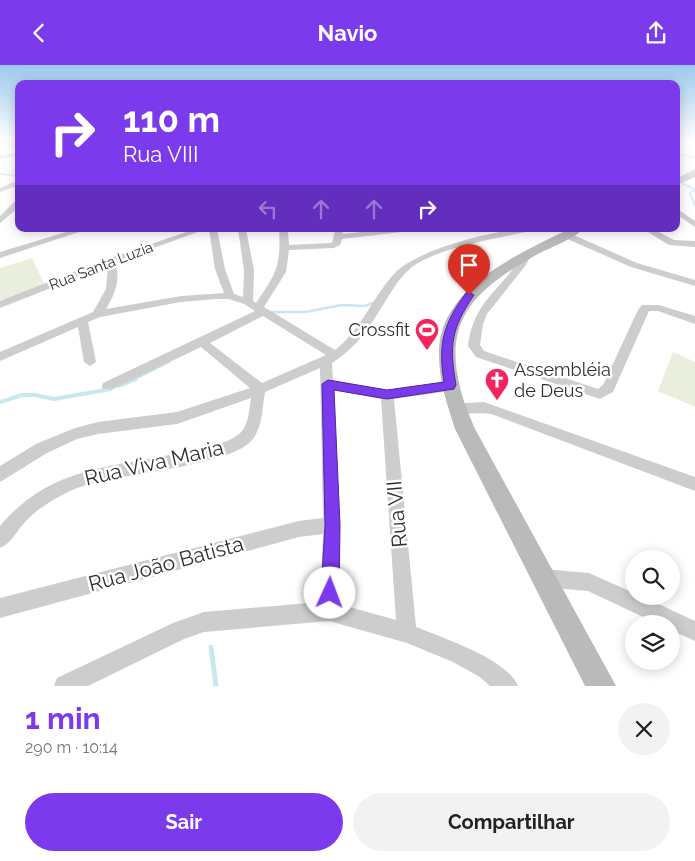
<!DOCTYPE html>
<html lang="pt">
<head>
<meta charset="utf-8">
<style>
	body { margin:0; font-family:Raleway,sans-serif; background:#f2f2f2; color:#222; height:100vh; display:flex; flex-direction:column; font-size:19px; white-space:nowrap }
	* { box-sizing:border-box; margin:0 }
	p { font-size:16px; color:#767676 }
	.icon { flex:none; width:28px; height:28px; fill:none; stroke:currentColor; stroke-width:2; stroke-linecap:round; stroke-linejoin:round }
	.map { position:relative; height:621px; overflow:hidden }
	.panel { display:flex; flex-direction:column; background:#fff; flex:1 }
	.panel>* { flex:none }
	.hud { position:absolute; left:15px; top:15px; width:665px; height:152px; border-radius:10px; box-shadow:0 2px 12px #0003; background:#7c3aed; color:#fff; overflow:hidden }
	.buttons { position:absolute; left:625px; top:485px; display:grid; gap:10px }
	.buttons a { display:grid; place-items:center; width:55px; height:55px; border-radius:50%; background:#fff; box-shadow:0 2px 12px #0003; font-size:25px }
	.pin { position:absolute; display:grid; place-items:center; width:42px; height:42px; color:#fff; margin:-51px -21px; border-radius:50% 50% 50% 0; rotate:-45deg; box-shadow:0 0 5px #0007 }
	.pin .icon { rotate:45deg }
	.me { position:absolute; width:55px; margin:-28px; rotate:2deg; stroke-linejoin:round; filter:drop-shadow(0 0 4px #0008) }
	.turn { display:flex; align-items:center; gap:18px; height:105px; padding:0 25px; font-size:22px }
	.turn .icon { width:65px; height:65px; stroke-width:2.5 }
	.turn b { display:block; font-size:35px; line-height:42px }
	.lanes { display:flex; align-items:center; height:48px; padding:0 25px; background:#0003; justify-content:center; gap:25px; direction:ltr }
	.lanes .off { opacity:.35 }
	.round { display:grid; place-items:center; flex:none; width:52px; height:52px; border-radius:26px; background:#f2f2f2 }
	.headline { display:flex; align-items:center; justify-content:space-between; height:85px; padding:0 25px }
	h1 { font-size:30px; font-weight:700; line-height:38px; color:#7c3aed }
	.button { display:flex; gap:10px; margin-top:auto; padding:10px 25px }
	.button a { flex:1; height:58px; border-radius:30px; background:#7c3aed; color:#fff; font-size:20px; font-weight:700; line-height:58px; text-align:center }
	.button a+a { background:#f2f2f2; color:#222 }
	header { display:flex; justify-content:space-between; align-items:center; height:65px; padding:0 25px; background:#7c3aed; color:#fff; font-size:22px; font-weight:700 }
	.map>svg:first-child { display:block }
</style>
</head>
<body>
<header><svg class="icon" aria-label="back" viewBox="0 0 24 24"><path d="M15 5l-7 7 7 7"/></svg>Navio<svg class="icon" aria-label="share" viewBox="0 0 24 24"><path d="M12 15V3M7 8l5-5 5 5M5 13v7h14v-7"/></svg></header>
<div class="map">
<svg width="695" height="621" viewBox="0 0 695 621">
	<rect width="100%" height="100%" fill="#fff"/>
	<g fill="#eaeedd">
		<path d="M 32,193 L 45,221 L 0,236 L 0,203 Z"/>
		<path d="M 673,287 L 695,297 L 695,342 L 658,326 Z"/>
	</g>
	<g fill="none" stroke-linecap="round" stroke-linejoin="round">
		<g stroke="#c8e8ef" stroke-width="2">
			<path d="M 0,76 L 3,75"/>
			<path d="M 676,88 L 695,93"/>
			<path d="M 0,109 L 19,111"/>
			<path d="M 686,109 L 695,104"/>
			<path d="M 678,116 L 695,125"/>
			<path d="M 695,125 L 690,128 L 695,140"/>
		</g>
		<g stroke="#c8e8ef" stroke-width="2.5">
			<path d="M 268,247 L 305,247 L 342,240 L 365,241 L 375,237"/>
			<path d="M 133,315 L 169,297"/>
		</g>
		<g stroke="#c8e8ef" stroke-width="4">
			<path d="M 119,321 L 136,314"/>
			<path d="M 0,337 L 22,330 L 35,330 L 54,334 L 111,324"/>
		</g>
		<path stroke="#c8e8ef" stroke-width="5" d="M 211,582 L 216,621"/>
		<g fill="#cdcdcd" fill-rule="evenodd">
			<path d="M 0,76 L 19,79 L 19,83 L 0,80 Z"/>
			<path d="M 19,87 L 19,91 L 0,94 L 0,90 Z"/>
			<path d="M 19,115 L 19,120 L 0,127 L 0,123 Z"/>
			<path d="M 16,135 L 19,135 L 19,142 L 0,158 L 0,151 Z"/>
			<path d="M 676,143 L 695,156 L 695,162 L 676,149 Z"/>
			<path d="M 76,164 L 88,164 L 0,193 L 0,187 Z"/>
			<path d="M 195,164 L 206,164 L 115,197 C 121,215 115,229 106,244 L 181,231 L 224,228 L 215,204 L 209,164 L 217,164 L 225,204 L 234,229 L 243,232 L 244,205 L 238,164 L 246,164 L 254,205 L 253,236 L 256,238 C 277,208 281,200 279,164 L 303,164 L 299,166 L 288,166 L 289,180 L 332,178 L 335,166 L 338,164 L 342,164 L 343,169 L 390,164 L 414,164 L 410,166 L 342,174 L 340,180 L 334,183 L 289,185 L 286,207 L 264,242 L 335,285 C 362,264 372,233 394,209 C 417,184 496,164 530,164 L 529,166 C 496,174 439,182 412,202 C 397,214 388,233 378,248 C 365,270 352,285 332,298 L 333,315 L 387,325 L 450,316 L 455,318 L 456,321 L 455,324 L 450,326 L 394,334 L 416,562 C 443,573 507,594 518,621 L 490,621 L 480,612 L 453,597 L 407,578 L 329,556 L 204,567 L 184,574 L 88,621 L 54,621 L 57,613 L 173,558 L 204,547 L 320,537 L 323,469 L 299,472 L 0,553 L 0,533 L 299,456 L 323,453 L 320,303 L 265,327 C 262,343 263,362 252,375 C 227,404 111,407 70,426 C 54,434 38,443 26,456 C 17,465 12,478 0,483 L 0,461 C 54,397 119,403 193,385 C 208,381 227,379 239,369 C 249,361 249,345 251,333 L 177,359 L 98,369 L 77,374 L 47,388 L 0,417 L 0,401 L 36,379 L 75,363 L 98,357 L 177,347 L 250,323 L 201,282 L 113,324 L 103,324 L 102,321 L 103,318 L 255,246 L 244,239 L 229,234 L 216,234 L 181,237 L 100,252 L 88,257 L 96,297 L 90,301 L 84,297 L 78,262 L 0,296 L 0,287 L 93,247 L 106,224 L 108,203 L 107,201 L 0,243 L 0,236 L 107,194 ZM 263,251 L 326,290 L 262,318 L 210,278 ZM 334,325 L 381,334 L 396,555 L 339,539 L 340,460 Z"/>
			<path d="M 643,164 L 653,164 L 674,175 L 695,176 L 695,182 L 669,180 Z"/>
			<path d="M 563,168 L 569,168 L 637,198 L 695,215 L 695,221 L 631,202 L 563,172 Z"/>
			<path d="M 525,190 L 530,193 L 525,201 L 487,249 L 483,259 L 480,280 L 484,286 L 598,324 L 603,320 L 638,245 L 642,240 L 659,240 L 695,251 L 695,259 L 658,246 L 649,246 L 613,327 L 600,334 L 476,292 L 468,281 C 473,237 500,226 522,191 Z"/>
			<path d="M 484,337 L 695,412 L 695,426 L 494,350 C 480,346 465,351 451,347 L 449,343 L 451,339 Z"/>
			<path d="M 543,504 L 589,508 L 634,528 L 634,531 L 641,531 L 695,556 L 695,576 L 671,565 L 671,559 L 658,559 L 588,526 L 543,522 L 537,519 L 534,513 L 537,507 Z"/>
		</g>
		<g fill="#bababa" fill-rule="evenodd">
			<path d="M 695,105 L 695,112 L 676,120 L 676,113 Z"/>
			<path d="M 569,164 L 583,164 C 574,174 549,183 536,190 C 480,222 442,251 460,322 C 463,336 469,349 474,362 L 616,621 L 585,621 L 455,364 C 447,339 439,316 439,290 C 437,223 519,189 569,164 Z"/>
		</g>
	</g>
	<linearGradient id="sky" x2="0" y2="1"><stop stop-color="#9bc9eb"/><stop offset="0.47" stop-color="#fff"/><stop offset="1" stop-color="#fff" stop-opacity="0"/></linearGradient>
	<rect width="695" height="161" fill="url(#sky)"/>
	<path fill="#7c3aed" stroke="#51269a" d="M 469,227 L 474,230 C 451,264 449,280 456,320 L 454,324 L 387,334 L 334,325 L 340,460 L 339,528 L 336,534 L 330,536 L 324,534 L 321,528 L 325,460 L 322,319 L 328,315 L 387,325 L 444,317 C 438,279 443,259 466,228 Z"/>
	<defs>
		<symbol id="stadium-pin" viewBox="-11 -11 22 30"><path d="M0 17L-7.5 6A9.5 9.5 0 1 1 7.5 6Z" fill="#f4255e" stroke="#fff"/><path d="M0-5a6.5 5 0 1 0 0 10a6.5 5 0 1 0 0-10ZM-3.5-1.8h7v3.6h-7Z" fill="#fff"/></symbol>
		<symbol id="church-pin" viewBox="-11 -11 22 30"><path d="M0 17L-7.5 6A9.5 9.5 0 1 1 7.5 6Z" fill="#f4255e" stroke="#fff"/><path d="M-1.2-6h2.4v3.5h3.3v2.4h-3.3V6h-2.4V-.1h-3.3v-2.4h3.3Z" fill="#fff"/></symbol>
	</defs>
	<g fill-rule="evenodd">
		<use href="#stadium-pin" x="413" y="251" width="28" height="38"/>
		<use href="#church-pin" x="483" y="301" width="28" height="38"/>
	</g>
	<g text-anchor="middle" stroke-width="5" stroke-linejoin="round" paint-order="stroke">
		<g font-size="15" fill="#303030" stroke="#fff">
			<text transform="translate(101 201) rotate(-21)" y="5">Rua Santa Luzia</text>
		</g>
		<g font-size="18" fill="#303030" stroke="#fff" text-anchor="end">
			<text x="410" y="271">Crossfit</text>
			<text x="514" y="311" text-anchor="start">Assembléia<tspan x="514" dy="21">de Deus</tspan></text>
		</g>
		<g font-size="21" fill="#303030" stroke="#fff">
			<text transform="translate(154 398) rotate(-13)" y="7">Rua Viva Maria</text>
			<text transform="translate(397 449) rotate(-95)" y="7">Rua VII</text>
			<text transform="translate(166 499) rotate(-15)" y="7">Rua João Batista</text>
		</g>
	</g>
</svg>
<div class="buttons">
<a><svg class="icon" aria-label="search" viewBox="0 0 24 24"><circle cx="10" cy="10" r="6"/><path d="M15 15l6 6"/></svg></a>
<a><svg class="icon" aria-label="layers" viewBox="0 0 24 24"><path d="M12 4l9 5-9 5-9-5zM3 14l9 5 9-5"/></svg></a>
</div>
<div class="pin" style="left:469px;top:230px;background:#d93025"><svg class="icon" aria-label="arrive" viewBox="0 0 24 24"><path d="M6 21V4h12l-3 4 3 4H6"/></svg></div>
<svg class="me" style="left:330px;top:528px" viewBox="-20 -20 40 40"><circle r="19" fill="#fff"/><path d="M0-13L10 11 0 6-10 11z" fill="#7c3aed"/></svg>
<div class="hud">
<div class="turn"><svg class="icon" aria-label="right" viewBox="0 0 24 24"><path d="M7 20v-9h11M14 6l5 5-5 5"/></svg><div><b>110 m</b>Rua VIII</div></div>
<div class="lanes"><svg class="icon off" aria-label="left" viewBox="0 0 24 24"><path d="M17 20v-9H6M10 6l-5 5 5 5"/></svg><svg class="icon off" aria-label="ahead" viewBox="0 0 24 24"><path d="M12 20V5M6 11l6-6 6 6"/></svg><svg class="icon off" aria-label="ahead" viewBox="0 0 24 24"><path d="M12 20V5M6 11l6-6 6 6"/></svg><svg class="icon" aria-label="right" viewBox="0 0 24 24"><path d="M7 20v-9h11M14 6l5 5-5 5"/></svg></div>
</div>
</div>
<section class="panel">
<div class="headline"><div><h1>1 min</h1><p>290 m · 10:14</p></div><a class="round"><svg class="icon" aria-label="close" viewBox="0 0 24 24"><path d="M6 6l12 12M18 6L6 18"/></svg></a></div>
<div class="button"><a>Sair</a><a>Compartilhar</a></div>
</section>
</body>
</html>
